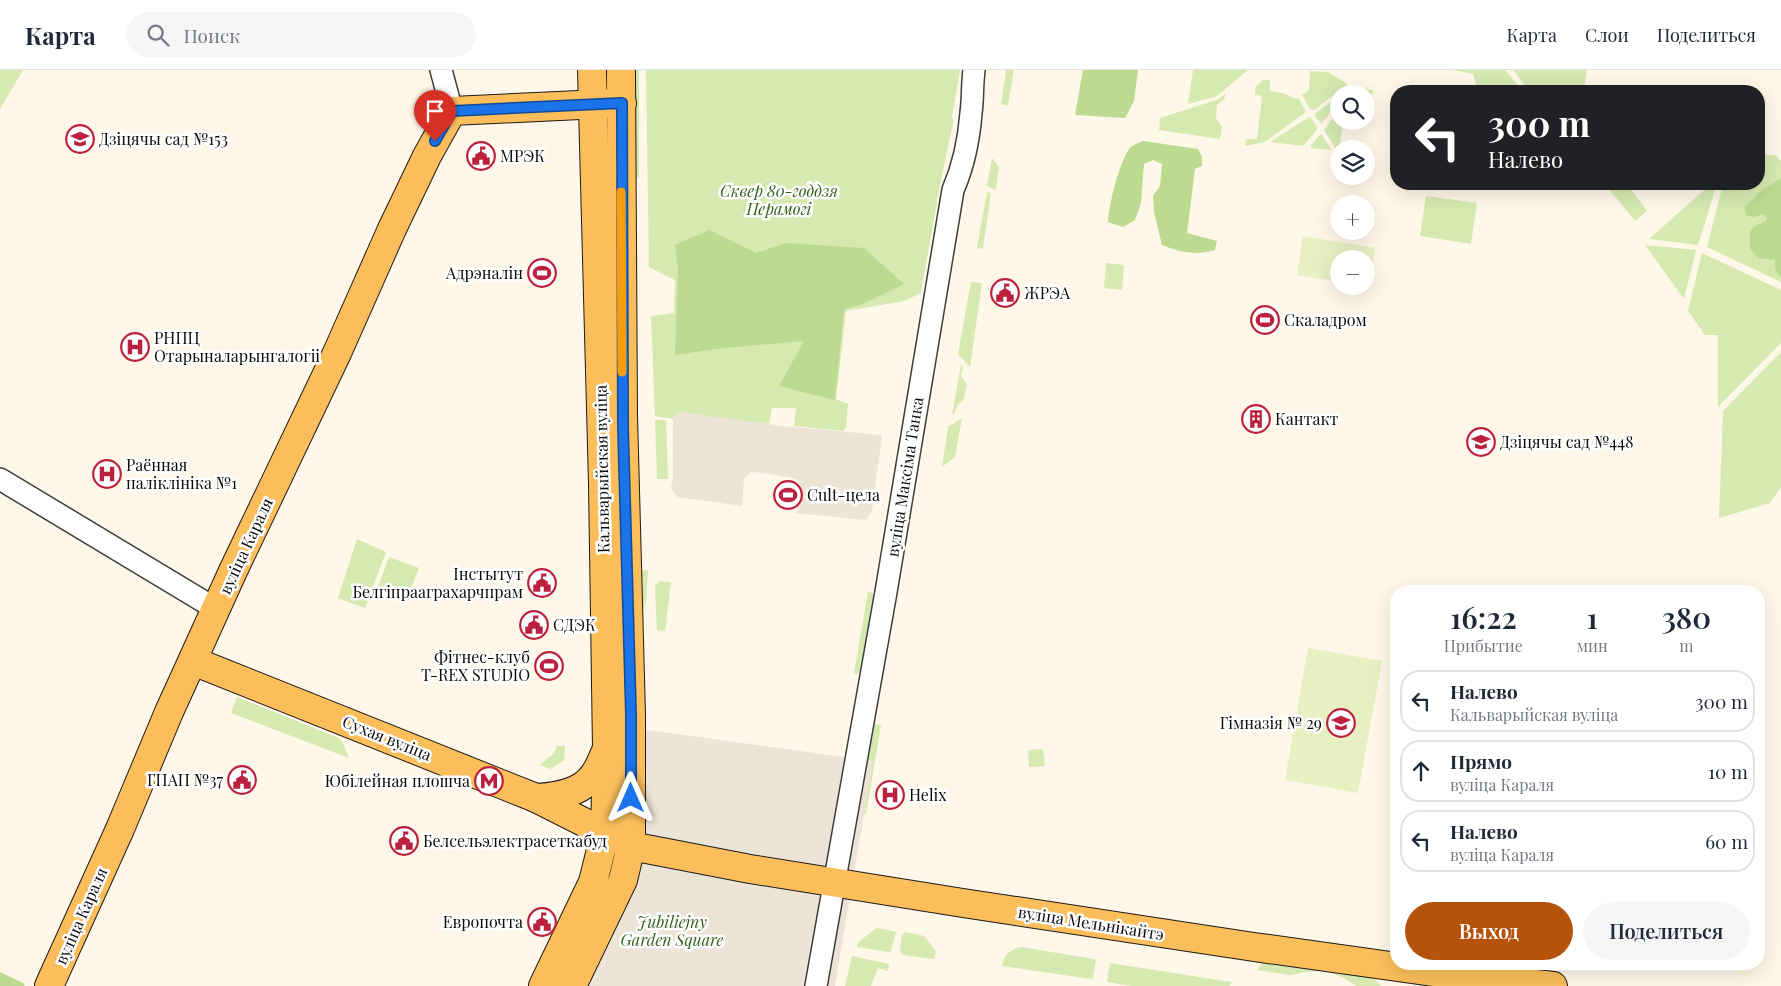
<!DOCTYPE html>
<html lang="ru">
<head>
<meta charset="utf-8">
<style>
	body { margin:0; font-family:"Playfair Display",serif; background:#f6f6f7; color:#1f2937; height:100vh; display:flex; flex-direction:column; font-size:19px; white-space:nowrap }
	* { box-sizing:border-box; margin:0 }
	p { font-size:16px; color:#747a83 }
	.icon { flex:none; width:28px; height:28px; fill:none; stroke:currentColor; stroke-width:2; stroke-linecap:round; stroke-linejoin:round }
	.map { position:relative; flex:1; overflow:hidden }
	.details { position:absolute; left:1390px; top:515px; width:375px; height:385px; display:flex; flex-direction:column; background:#fff; border-radius:20px; box-shadow:0 5px 20px #0002 }
	.details>* { flex:none }
	.guide { position:absolute; left:1390px; top:15px; width:375px; height:105px; border-radius:20px; box-shadow:0 5px 20px #0002; background:#202124; color:#fff; overflow:hidden }
	.buttons { position:absolute; left:1330px; top:15px; display:grid; gap:10px }
	.buttons a { display:grid; place-items:center; width:45px; height:45px; border-radius:50%; background:#fff; box-shadow:0 5px 20px #0002; font-size:25px }
	.pin { position:absolute; display:grid; place-items:center; width:42px; height:42px; color:#fff; margin:-51px -21px; border-radius:50% 50% 50% 0; rotate:-45deg; box-shadow:0 0 5px #0007 }
	.pin .icon { rotate:45deg }
	.me { position:absolute; width:55px; margin:-28px; rotate:0deg; stroke-linejoin:round; filter:drop-shadow(0 0 4px #0008) }
	.turn { display:flex; align-items:center; gap:18px; height:105px; padding:0 15px; font-size:22px }
	.turn .icon { width:65px; height:65px; stroke-width:2.5 }
	.turn b { display:block; font-size:35px; line-height:42px }
	.eta { display:flex; justify-content:space-evenly; align-items:center; height:85px; text-align:center }
	.eta b { font-size:30px; font-weight:600; line-height:35px }
	.cta { display:flex; gap:10px; margin-top:auto; padding:10px 15px }
	.cta a { flex:1; height:58px; border-radius:30px; background:#b45309; color:#fff; font-size:20px; font-weight:600; line-height:58px; text-align:center }
	.cta a+a { background:#f6f6f7; color:#1f2937 }
	ul { padding:0; list-style:none }
	li { display:flex; align-items:center; gap:15px; height:62px; margin:0 10px 8px; padding:0 5px; border:2px solid #e0e1e3; border-radius:20px }
	li div { flex:1 }
	li b { display:block; font-size:19px }
	li em { font-style:normal }
	header { display:flex; align-items:center; gap:30px; box-sizing:border-box; height:70px; padding:0 25px; background:#fff; border-bottom:1px solid #e0e1e3 }
	header strong { font-size:24px }
	nav { display:flex; gap:28px; margin-inline-start:auto; font-size:18px }
	.search { width:350px; height:45px; background:#f6f6f7; display:flex; align-items:center; gap:12px; box-sizing:border-box; padding:0 18px; border-radius:28px; color:#747a83; font-size:19px }
	.map>svg:first-child { display:block }
</style>
</head>
<body>
<header>
<strong>Карта</strong>
<div class="search"><svg class="icon" aria-label="search" viewBox="0 0 24 24"><circle cx="10" cy="10" r="6"/><path d="M15 15l6 6"/></svg>Поиск</div>
<nav><a>Карта</a><a>Слои</a><a>Поделиться</a></nav>
</header>
<div class="map">
<svg width="1781" height="916" viewBox="0 0 1781 916">
	<rect width="100%" height="100%" fill="#fff7e7"/>
	<g fill="#d6e9b1">
		<path d="M 0,0 L 23,0 L 0,39 Z"/>
		<path d="M 631,0 L 639,0 L 639,107 L 635,108 Z"/>
		<path d="M 646,0 L 960,0 L 952,47 L 954,50 L 952,58 L 940,115 L 921,223 L 904,231 L 846,241 L 836,329 L 848,334 L 846,359 L 844,359 L 844,361 L 794,356 L 796,338 L 772,338 L 769,354 L 674,346 L 673,349 L 655,346 L 651,246 L 674,243 L 675,210 L 649,197 Z"/>
		<path d="M 1006,0 L 1014,0 L 1008,36 L 1001,34 Z"/>
		<path d="M 1193,0 L 1248,0 L 1217,26 L 1188,34 Z"/>
		<path d="M 1453,0 L 1505,0 L 1523,21 L 1478,21 L 1473,4 Z"/>
		<path d="M 1513,0 L 1587,0 L 1584,21 L 1529,21 Z"/>
		<path d="M 1310,1 L 1328,2 L 1346,13 L 1347,15 L 1314,40 L 1310,39 L 1302,25 L 1309,20 Z"/>
		<path d="M 1263,10 L 1270,10 L 1270,21 L 1283,23 L 1296,29 L 1298,27 L 1306,42 L 1265,72 L 1245,76 L 1246,69 L 1257,69 L 1262,26 L 1255,25 L 1256,16 Z"/>
		<path d="M 1355,17 L 1373,20 L 1370,39 L 1366,38 L 1366,24 L 1352,24 Z"/>
		<path d="M 1226,23 L 1224,29 L 1217,35 L 1216,49 L 1222,56 L 1220,69 L 1159,60 L 1160,48 L 1219,29 Z"/>
		<path d="M 1339,26 L 1339,31 L 1321,54 L 1315,46 L 1315,43 Z"/>
		<path d="M 1339,39 L 1339,51 L 1343,51 L 1339,81 L 1337,81 L 1324,60 Z"/>
		<path d="M 1309,47 L 1311,48 L 1317,57 L 1317,60 L 1303,76 L 1270,72 Z"/>
		<path d="M 1321,64 L 1332,80 L 1311,78 L 1311,75 Z"/>
		<path d="M 1759,85 L 1776,85 L 1781,91 L 1781,212 L 1707,177 L 1723,114 L 1759,114 Z"/>
		<path d="M 992,88 L 999,97 L 996,120 L 987,116 Z"/>
		<path d="M 1605,114 L 1627,114 L 1647,141 L 1635,151 Z"/>
		<path d="M 1711,114 L 1717,114 L 1698,175 L 1649,169 Z"/>
		<path d="M 987,122 L 991,123 L 983,179 L 977,178 Z"/>
		<path d="M 1426,126 L 1477,133 L 1471,174 L 1420,166 Z"/>
		<path d="M 1645,175 L 1696,180 L 1684,229 Z"/>
		<path d="M 1702,183 L 1781,220 L 1781,273 L 1718,337 L 1718,265 L 1705,265 L 1688,241 Z"/>
		<path d="M 1106,193 L 1124,195 L 1122,220 L 1104,218 Z"/>
		<path d="M 971,212 L 982,213 L 970,297 L 958,284 Z"/>
		<path d="M 1781,282 L 1781,417 L 1770,433 L 1719,448 L 1723,341 Z"/>
		<path d="M 961,295 L 963,297 L 961,306 L 967,314 L 964,329 L 957,336 L 955,343 L 952,345 Z"/>
		<path d="M 962,348 L 955,387 L 942,397 L 948,357 Z"/>
		<path d="M 655,350 L 666,350 L 668,409 L 657,409 Z"/>
		<path d="M 357,469 L 386,482 L 365,538 L 338,528 Z"/>
		<path d="M 389,487 L 419,498 L 407,529 L 378,517 Z"/>
		<path d="M 648,500 L 646,532 L 643,539 L 636,501 Z"/>
		<path d="M 660,511 L 671,512 L 665,561 L 657,560 L 655,516 Z"/>
		<path d="M 868,522 L 873,523 L 874,527 L 863,596 L 857,604 L 854,603 Z"/>
		<path d="M 237,627 L 341,669 L 349,688 L 231,643 Z"/>
		<path d="M 869,653 L 881,655 L 866,744 L 857,748 Z"/>
		<path d="M 557,676 L 565,676 L 564,690 L 551,699 L 540,695 L 553,684 Z"/>
		<path d="M 1043,679 L 1045,696 L 1029,697 L 1028,680 Z"/>
		<path d="M 877,858 L 896,862 L 891,881 L 889,882 L 857,877 L 858,872 Z"/>
		<path d="M 905,862 L 924,866 L 936,881 L 934,889 L 903,885 L 900,881 L 902,865 Z"/>
		<path d="M 1021,877 L 1094,889 L 1096,890 L 1093,908 L 1091,909 L 1002,896 C 1004,885 1010,879 1021,877 Z"/>
		<path d="M 852,886 L 889,894 L 888,901 L 878,898 L 871,916 L 845,916 Z"/>
		<path d="M 1270,891 L 1371,905 L 1381,916 L 1356,916 L 1344,908 L 1331,903 L 1320,901 L 1306,902 L 1290,905 L 1257,900 L 1263,892 Z"/>
		<path d="M 1110,893 L 1231,912 L 1230,916 L 1131,916 L 1107,912 Z"/>
	</g>
	<g fill="#bcda90">
		<path d="M 1083,0 L 1138,0 L 1134,31 L 1125,48 L 1075,45 Z"/>
		<path d="M 1143,71 L 1198,79 L 1202,87 L 1202,96 L 1195,99 L 1187,163 L 1217,171 L 1215,180 C 1196,186 1180,182 1162,175 L 1154,142 L 1153,126 L 1160,116 L 1162,94 L 1153,90 L 1144,94 L 1141,133 L 1135,150 L 1123,157 L 1108,152 C 1109,134 1119,94 1129,79 C 1132,75 1138,73 1143,71 Z"/>
		<path d="M 1781,108 L 1781,207 L 1779,206 L 1775,199 L 1775,190 L 1758,188 L 1750,178 L 1750,161 L 1755,156 L 1766,151 L 1767,147 L 1763,144 L 1755,147 L 1747,146 L 1744,138 L 1762,120 Z"/>
		<path d="M 709,160 L 756,183 L 786,173 L 864,178 L 904,214 L 861,235 L 844,239 L 835,330 L 779,316 L 804,271 L 723,278 L 675,285 L 678,200 L 675,175 Z"/>
		<path d="M 0,902 L 25,914 L 24,916 L 0,916 Z"/>
	</g>
	<g fill="#e7f0c3">
		<path d="M 1303,166 L 1375,178 L 1369,217 L 1366,216 L 1366,189 L 1339,189 L 1339,212 L 1297,205 Z"/>
		<path d="M 1308,578 L 1382,591 L 1358,723 L 1285,710 Z"/>
	</g>
	<g fill="#ede4d8">
		<path d="M 680,342 L 782,356 L 881,365 L 882,367 L 872,441 L 866,450 L 796,443 L 801,419 L 798,410 L 793,408 L 755,402 L 750,403 L 744,409 L 742,436 L 677,427 L 671,417 L 673,408 L 673,349 L 674,346 Z"/>
		<path d="M 613,655 L 873,691 L 835,916 L 563,916 L 608,821 L 615,751 Z"/>
	</g>
	<g fill="none" stroke-linecap="round" stroke-linejoin="round">
		<defs>
			<g id="minor">
				<path d="M 441,0 L 452,41"/>
				<path d="M 0,409 L 216,539"/>
				<path d="M 816,916 L 886,522 L 953,120 C 963,97 969,69 971,43 C 973,29 972,15 974,0"/>
			</g>
			<g id="major">
				<path d="M 193,591 L 536,728 L 631,776 L 750,799 L 963,833 L 1254,877 L 1441,903 L 1553,916"/>
				<path d="M 536,728 C 555,727 581,723 593,706 C 599,699 602,689 606,681"/>
				<path d="M 49,916 L 120,759 L 169,642 L 233,501 L 337,283 L 392,159 L 427,86 L 452,41 L 622,33"/>
				<path d="M 543,916 L 593,812 L 605,764 L 607,679 L 603,414 L 592,0"/>
				<path d="M 572,916 L 623,810 L 631,776 L 631,645 L 623,345 L 621,0"/>
			</g>
		</defs>
		<use href="#minor" stroke="#3d3d3d" stroke-width="24"/>
		<use href="#major" stroke="#1b1b1b" stroke-width="30"/>
		<use href="#minor" stroke="#fff" stroke-width="21"/>
		<use href="#major" stroke="#fbbe5b" stroke-width="28"/>
	</g>
	<g fill="none" stroke-linecap="round" stroke-linejoin="round">
		<defs>
			<path id="route" d="M 435,71 L 452,41 L 622,33 L 623,357 L 631,645 L 631,728"/>
		</defs>
		<use href="#route" stroke="#114b97" stroke-width="12"/>
		<use href="#route" stroke="#1a73e8" stroke-width="9"/>
		<path stroke="#f59e0b" stroke-width="9" d="M 621,122 L 622,302"/>
	</g>
	<defs>
		<symbol id="school-ring" viewBox="-11 -11 22 22"><circle r="9.5" fill="#fff" stroke="#bb213e" stroke-width="1.5"/><path d="M0-5L7-2L0 1L-7-2ZM-4 1L0 2.5L4 1V4Q0 6-4 4Z" fill="#bb213e"/></symbol>
		<symbol id="civic-ring" viewBox="-11 -11 22 22"><circle r="9.5" fill="#fff" stroke="#bb213e" stroke-width="1.5"/><path d="M-.6-6.5H3V-4.5H.6V-3L4-1V1h2V6H-6V1h2V-1L-.6-3ZM-1.2 2.5V6h2.4V2.5Z" fill="#bb213e"/></symbol>
		<symbol id="stadium-ring" viewBox="-11 -11 22 22"><circle r="9.5" fill="#fff" stroke="#bb213e" stroke-width="1.5"/><path d="M0-5a6.5 5 0 1 0 0 10a6.5 5 0 1 0 0-10ZM-3.5-1.8h7v3.6h-7Z" fill="#bb213e"/></symbol>
		<symbol id="hospital-ring" viewBox="-11 -11 22 22"><circle r="9.5" fill="#fff" stroke="#bb213e" stroke-width="1.5"/><path d="M-5-5h3v3.5h4V-5h3V5h-3V1.5h-4V5h-3Z" fill="#bb213e"/></symbol>
		<symbol id="building-ring" viewBox="-11 -11 22 22"><circle r="9.5" fill="#fff" stroke="#bb213e" stroke-width="1.5"/><path d="M-4-6H4V6H1V3H-1V6H-4ZM-2.5-4.3h1.7v1.8h-1.7ZM.8-4.3h1.7v1.8H.8ZM-2.5-1h1.7V.8h-1.7ZM.8-1h1.7V.8H.8Z" fill="#bb213e"/></symbol>
		<symbol id="metro-ring" viewBox="-11 -11 22 22"><circle r="9.5" fill="#fff" stroke="#bb213e" stroke-width="1.5"/><path d="M-5.5 5V-5H-3L0 0L3-5H5.5V5H3V-.5L0 4L-3-.5V5Z" fill="#bb213e"/></symbol>
	</defs>
	<g fill-rule="evenodd">
		<use href="#school-ring" x="64" y="53" width="32" height="32"/>
		<use href="#civic-ring" x="465" y="70" width="32" height="32"/>
		<use href="#stadium-ring" x="526" y="187" width="32" height="32"/>
		<use href="#civic-ring" x="989" y="207" width="32" height="32"/>
		<use href="#stadium-ring" x="1249" y="234" width="32" height="32"/>
		<use href="#hospital-ring" x="119" y="261" width="32" height="32"/>
		<use href="#building-ring" x="1240" y="333" width="32" height="32"/>
		<use href="#school-ring" x="1465" y="356" width="32" height="32"/>
		<use href="#hospital-ring" x="91" y="388" width="32" height="32"/>
		<use href="#stadium-ring" x="772" y="409" width="32" height="32"/>
		<use href="#civic-ring" x="526" y="497" width="32" height="32"/>
		<use href="#civic-ring" x="518" y="539" width="32" height="32"/>
		<use href="#stadium-ring" x="533" y="580" width="32" height="32"/>
		<use href="#school-ring" x="1325" y="637" width="32" height="32"/>
		<use href="#civic-ring" x="226" y="694" width="32" height="32"/>
		<use href="#metro-ring" x="473" y="695" width="32" height="32"/>
		<use href="#hospital-ring" x="874" y="709" width="32" height="32"/>
		<use href="#civic-ring" x="388" y="755" width="32" height="32"/>
		<use href="#civic-ring" x="526" y="836" width="32" height="32"/>
	</g>
	<g text-anchor="middle" stroke-width="5" stroke-linejoin="round" paint-order="stroke">
		<g font-size="16" fill="#0a0a0a" stroke="#fff" text-anchor="start">
			<text x="99" y="75">Дзіцячы сад №153</text>
			<text x="500" y="92">МРЭК</text>
			<text x="523" y="209" text-anchor="end">Адрэналін</text>
			<text x="1024" y="229">ЖРЭА</text>
			<text x="1284" y="256">Скаладром</text>
			<text x="154" y="274">РНПЦ<tspan x="154" dy="18">Отарыналарынгалогіі</tspan></text>
			<text x="1275" y="355">Кантакт</text>
			<text x="1500" y="378">Дзіцячы сад №448</text>
			<text x="126" y="401">Раённая<tspan x="126" dy="18">паліклініка №1</tspan></text>
			<text x="807" y="431">Cult-цела</text>
			<text x="523" y="510" text-anchor="end">Інстытут<tspan x="523" dy="18">Белгіпрааграхарчпрам</tspan></text>
			<text x="553" y="561">СДЭК</text>
			<text x="530" y="593" text-anchor="end">Фітнес-клуб<tspan x="530" dy="18">T-REX STUDIO</tspan></text>
			<text x="1322" y="659" text-anchor="end">Гімназія № 29</text>
			<text x="223" y="716" text-anchor="end">ГПАП №37</text>
			<text x="470" y="717" text-anchor="end">Юбілейная плошча</text>
			<text x="909" y="731">Helix</text>
			<text x="423" y="777">Белсельэлектрасеткабуд</text>
			<text x="523" y="858" text-anchor="end">Европочта</text>
		</g>
		<g font-size="16" font-style="italic" fill="#33611b" stroke="#fff">
			<text x="779" y="127">Сквер 80-годдзя<tspan x="779" dy="18">Перамогі</tspan></text>
			<text x="672" y="858">Jubiliejny<tspan x="672" dy="18">Garden Square</tspan></text>
		</g>
		<g font-size="16" fill="#0a0a0a" stroke="#fff">
			<text transform="translate(602 399) rotate(-91)" y="6">Кальварыйская вуліца</text>
			<text transform="translate(905 407) rotate(-81)" y="6">вуліца Максіма Танка</text>
			<text transform="translate(246 476) rotate(-65)" y="6">вуліца Караля</text>
			<text transform="translate(387 668) rotate(22)" y="6">Сухая вуліца</text>
			<text transform="translate(81 846) rotate(-66)" y="6">вуліца Караля</text>
			<text transform="translate(1091 853) rotate(9)" y="6">вуліца Мельнікайтэ</text>
		</g>
	</g>
</svg>
<div class="buttons">
<a><svg class="icon" aria-label="search" viewBox="0 0 24 24"><circle cx="10" cy="10" r="6"/><path d="M15 15l6 6"/></svg></a>
<a><svg class="icon" aria-label="layers" viewBox="0 0 24 24"><path d="M12 4l9 5-9 5-9-5zM3 14l9 5 9-5"/></svg></a>
<a>+</a>
<a>−</a>
</div>
<div class="pin" style="left:435px;top:71px;background:#d93025"><svg class="icon" aria-label="arrive" viewBox="0 0 24 24"><path d="M6 21V4h12l-3 4 3 4H6"/></svg></div>
<svg class="me" style="left:631px;top:728px" viewBox="-20 -20 40 40"><path d="M0-17L14 15 0 8-14 15z" fill="#1a73e8" stroke="#fff" stroke-width="4"/></svg>
<div class="guide">
<div class="turn"><svg class="icon" aria-label="left" viewBox="0 0 24 24"><path d="M17 20v-9H6M10 6l-5 5 5 5"/></svg><div><b>300 m</b>Налево</div></div>
</div>
<section class="details">
<div class="eta">
<div><b>16:22</b><p>Прибытие</p></div>
<div><b>1</b><p>мин</p></div>
<div><b>380</b><p>m</p></div>
</div>
<ul>
<li><svg class="icon" aria-label="left" viewBox="0 0 24 24"><path d="M17 20v-9H6M10 6l-5 5 5 5"/></svg><div><b>Налево</b><p>Кальварыйская вуліца</p></div><em>300 m</em></li>
<li><svg class="icon" aria-label="ahead" viewBox="0 0 24 24"><path d="M12 20V5M6 11l6-6 6 6"/></svg><div><b>Прямо</b><p>вуліца Караля</p></div><em>10 m</em></li>
<li><svg class="icon" aria-label="left" viewBox="0 0 24 24"><path d="M17 20v-9H6M10 6l-5 5 5 5"/></svg><div><b>Налево</b><p>вуліца Караля</p></div><em>60 m</em></li>
</ul>
<div class="cta"><a>Выход</a><a>Поделиться</a></div>
</section>
</div>
</body>
</html>
